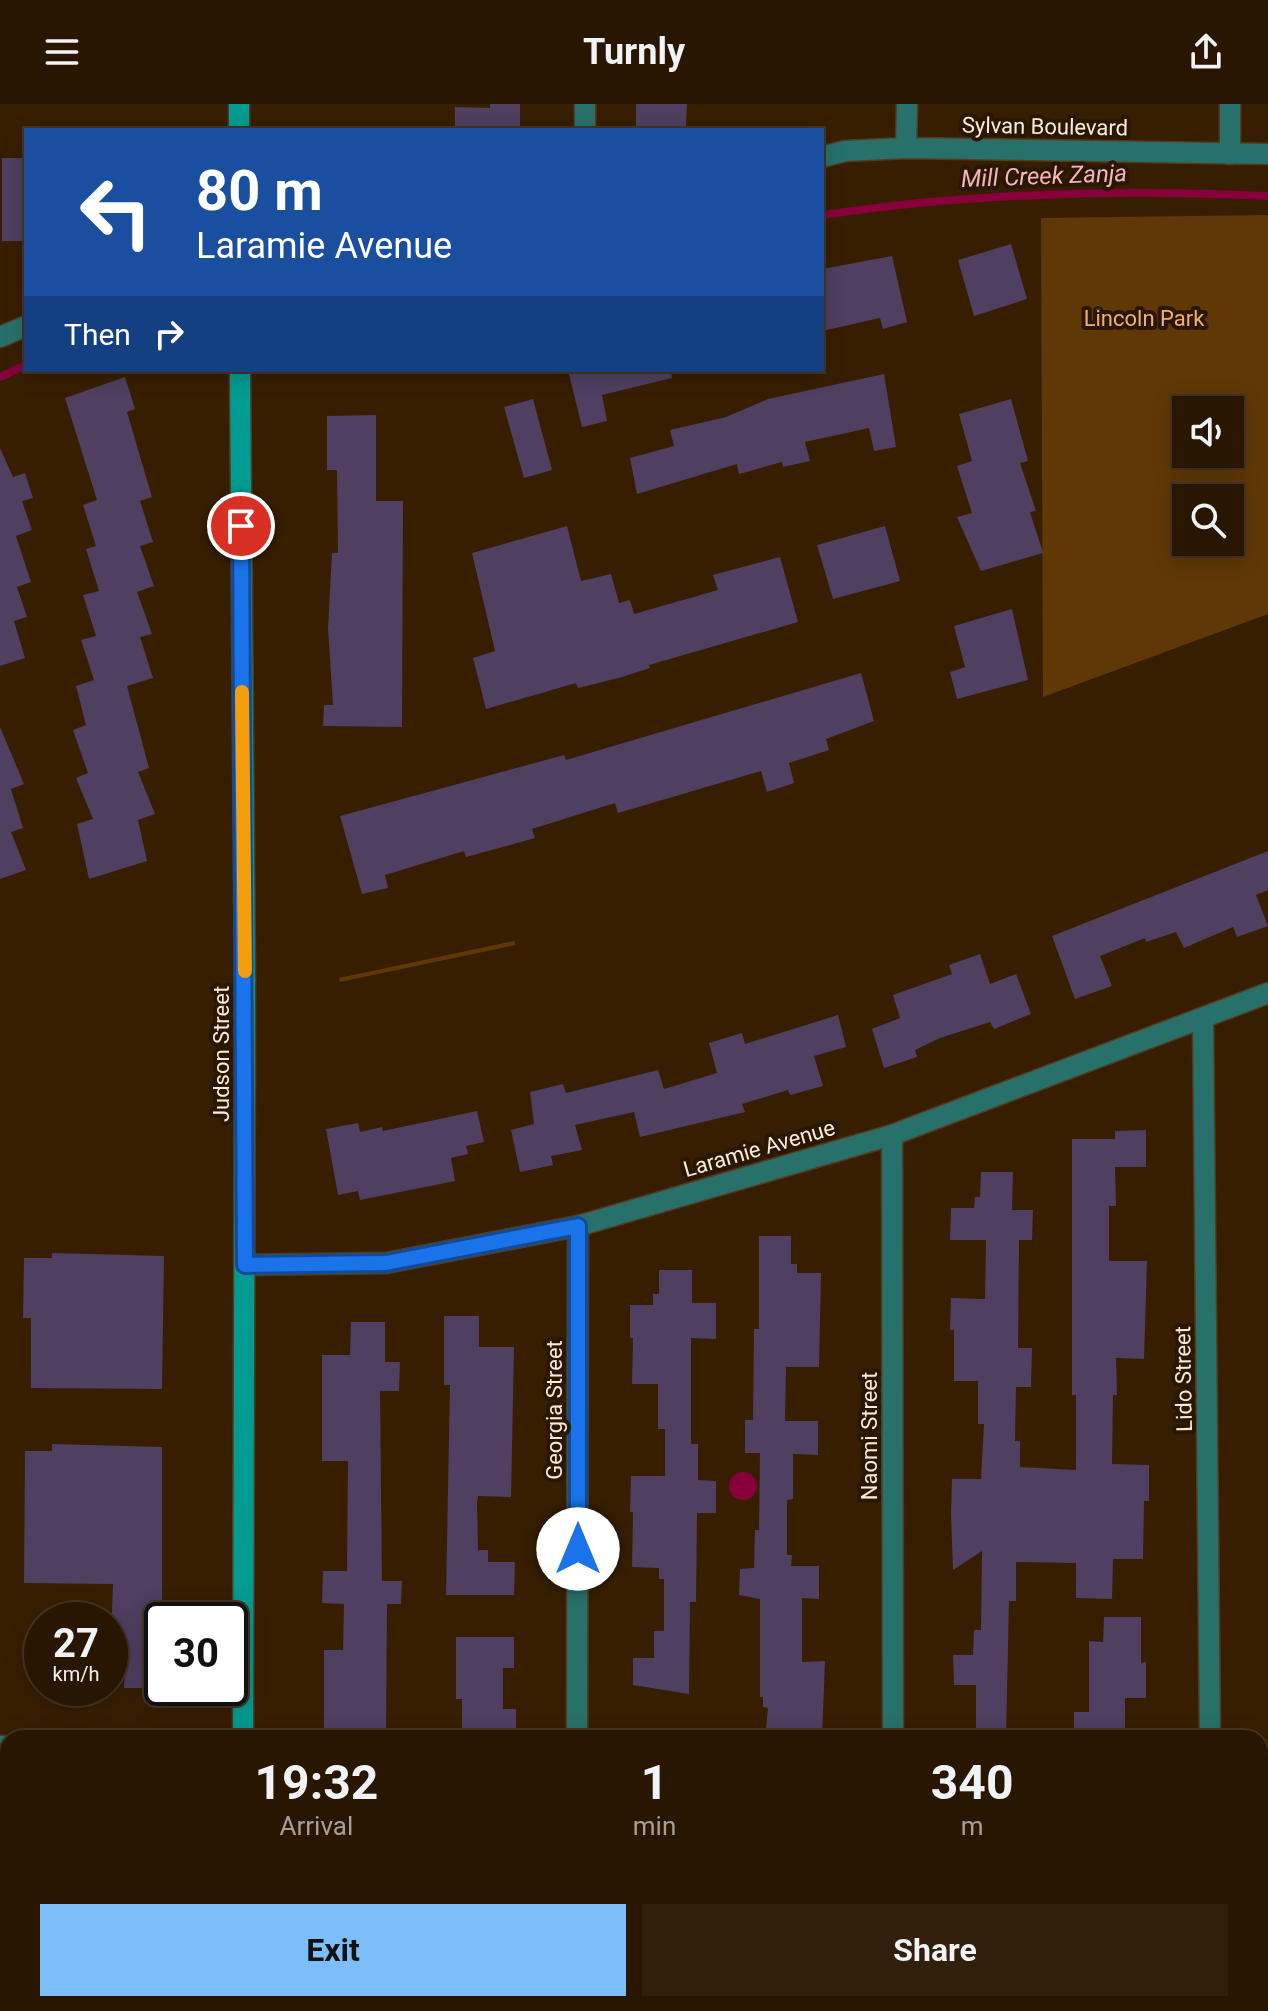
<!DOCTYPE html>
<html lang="en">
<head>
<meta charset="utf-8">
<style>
	body { margin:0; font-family:Roboto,sans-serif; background:#311f0b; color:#f1f3f6; height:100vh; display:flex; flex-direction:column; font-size:30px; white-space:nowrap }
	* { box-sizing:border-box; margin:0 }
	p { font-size:26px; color:#a59f99 }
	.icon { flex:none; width:44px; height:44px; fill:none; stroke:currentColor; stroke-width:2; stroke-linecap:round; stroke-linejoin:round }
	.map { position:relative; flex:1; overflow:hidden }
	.drawer { position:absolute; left:0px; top:1626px; width:1268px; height:282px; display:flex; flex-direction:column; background:#291601; border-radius:24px 24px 0 0; box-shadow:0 4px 20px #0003,0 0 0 2px #453523 }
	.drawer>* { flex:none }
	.hud { position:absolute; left:24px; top:24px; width:800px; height:244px; border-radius:0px; box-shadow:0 4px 20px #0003,0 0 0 2px #453523; background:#1a4fa0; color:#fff; overflow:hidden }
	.controls { position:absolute; left:1172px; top:292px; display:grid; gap:16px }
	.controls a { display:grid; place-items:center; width:72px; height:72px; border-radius:0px; background:#291601; box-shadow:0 4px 20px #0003,0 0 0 2px #453523; font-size:40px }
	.speed { position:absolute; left:24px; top:1498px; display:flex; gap:16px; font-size:40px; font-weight:700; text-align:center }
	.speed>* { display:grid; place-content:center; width:104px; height:104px; border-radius:50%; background:#291601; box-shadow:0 4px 20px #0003,0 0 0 2px #453523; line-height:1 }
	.speed small { font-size:20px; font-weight:400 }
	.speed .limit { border:4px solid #111; border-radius:12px; background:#fff; color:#111 }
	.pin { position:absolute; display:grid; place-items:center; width:68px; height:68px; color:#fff; margin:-34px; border:4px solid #fff; border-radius:50%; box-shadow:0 2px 8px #0007 }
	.me { position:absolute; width:88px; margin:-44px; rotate:0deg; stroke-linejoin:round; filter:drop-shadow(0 0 6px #0008) }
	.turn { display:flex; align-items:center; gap:28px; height:168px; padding:0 40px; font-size:36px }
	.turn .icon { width:104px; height:104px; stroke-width:2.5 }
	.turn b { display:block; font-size:56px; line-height:68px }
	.then { display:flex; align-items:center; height:76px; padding:0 40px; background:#0003; gap:16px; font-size:30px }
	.eta { display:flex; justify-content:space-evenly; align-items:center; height:136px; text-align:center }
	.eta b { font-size:48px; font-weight:700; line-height:56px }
	.button { display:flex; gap:16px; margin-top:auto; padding:16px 40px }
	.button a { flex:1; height:92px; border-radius:0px; background:#7bbef8; color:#111; font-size:32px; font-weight:700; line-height:92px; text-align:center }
	.button a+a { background:#311f0b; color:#f1f3f6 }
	header { display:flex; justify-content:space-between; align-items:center; height:104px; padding:0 40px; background:#291601; font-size:36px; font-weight:700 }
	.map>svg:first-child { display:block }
</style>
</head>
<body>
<header><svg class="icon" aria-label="menu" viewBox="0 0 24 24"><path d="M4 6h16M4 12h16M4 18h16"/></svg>Turnly<svg class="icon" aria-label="share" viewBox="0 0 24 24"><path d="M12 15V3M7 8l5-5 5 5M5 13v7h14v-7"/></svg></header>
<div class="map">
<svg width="1268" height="1907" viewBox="0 0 1268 1907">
	<rect width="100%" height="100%" fill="#371e01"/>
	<g fill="#5f3805" fill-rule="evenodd">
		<path d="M 1268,111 L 1268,510 L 1043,593 L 1041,114 ZM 1186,306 L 1230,306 L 1230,350 L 1186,350 ZM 1186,394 L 1230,394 L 1230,438 L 1186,438 Z"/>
		<path d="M 514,837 L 516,841 L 340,878 L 339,874 Z"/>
	</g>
	<circle fill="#87003b" cx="743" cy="1382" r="14"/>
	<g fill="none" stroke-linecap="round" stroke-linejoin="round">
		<g stroke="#87003b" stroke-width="8">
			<path d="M 822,111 C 969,89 1119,85 1268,92"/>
			<path d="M 0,273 L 26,261"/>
		</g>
	</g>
	<g fill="#4f3f60">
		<path d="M 490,0 L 520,0 L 520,25 L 455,26 L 455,3 L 490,4 Z"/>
		<path d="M 636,0 L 687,0 L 686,23 L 636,22 Z"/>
		<rect x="2" y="54" width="24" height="83"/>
		<path d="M 1011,140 L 1027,195 L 974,212 L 958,156 Z"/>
		<path d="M 892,152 L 907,218 L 883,225 L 880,214 L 822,227 L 822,165 Z"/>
		<path d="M 568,266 L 671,266 L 672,274 L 602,291 L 607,317 L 582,323 Z"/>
		<path d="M 884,270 L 896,343 L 874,347 L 869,324 L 805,338 L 810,357 L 783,363 L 782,358 L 739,370 L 737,360 L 637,390 L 630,354 L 674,342 L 670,326 L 726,313 L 768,295 Z"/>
		<path d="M 125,273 L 135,305 L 127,308 L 152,393 L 140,397 L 153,438 L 140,442 L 154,482 L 137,488 L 152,530 L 140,533 L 153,574 L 127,582 L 149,664 L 138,668 L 155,710 L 138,716 L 147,757 L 89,775 L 77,720 L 93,715 L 76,674 L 88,669 L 73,626 L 86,621 L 76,582 L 94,576 L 81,536 L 96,532 L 83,491 L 99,487 L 86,445 L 96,442 L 83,401 L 97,396 L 65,294 Z"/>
		<path d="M 533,295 L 552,366 L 524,374 L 504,303 Z"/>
		<path d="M 1011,295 L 1028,357 L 1020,359 L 1036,407 L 1030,408 L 1043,449 L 981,467 L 957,413 L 972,409 L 957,362 L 972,357 L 959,310 Z"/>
		<path d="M 376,311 L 376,397 L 403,397 L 402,623 L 323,622 L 324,601 L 333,601 L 328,524 L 332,449 L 338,449 L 337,366 L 327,366 L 327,312 Z"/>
		<path d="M 0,344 L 13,373 L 25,369 L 33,394 L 22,397 L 32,426 L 16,432 L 31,478 L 17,483 L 27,513 L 14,517 L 25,554 L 0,562 Z"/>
		<path d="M 567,422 L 581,477 L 611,470 L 619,499 L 630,496 L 634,510 L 718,486 L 713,471 L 780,453 L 798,518 L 649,561 L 650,564 L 622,573 L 578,584 L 576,579 L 486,605 L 473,554 L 495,547 L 472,449 Z"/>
		<path d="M 885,422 L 900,477 L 833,495 L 817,441 Z"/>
		<path d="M 1012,505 L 1028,576 L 957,595 L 950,568 L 965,563 L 954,522 Z"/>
		<path d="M 861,569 L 874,617 L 826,635 L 829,646 L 789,659 L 794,679 L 767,688 L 761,667 L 618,709 L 615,699 L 532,725 L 535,734 L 466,753 L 464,747 L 385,771 L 388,784 L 362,790 L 340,712 L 564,651 L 566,656 Z"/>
		<path d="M 0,623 L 24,680 L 11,685 L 23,724 L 11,728 L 26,766 L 0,775 Z"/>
		<path d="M 1268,747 L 1268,786 L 1256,791 L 1268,822 L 1237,833 L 1233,823 L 1184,844 L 1176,828 L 1146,838 L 1145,834 L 1100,852 L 1112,882 L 1075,895 L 1052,832 Z"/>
		<path d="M 980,850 L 990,880 L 1016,870 L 1031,910 L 994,925 L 990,918 L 940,934 L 915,946 L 917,953 L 884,964 L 872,925 L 900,914 L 893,891 L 952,870 L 949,861 Z"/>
		<path d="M 838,911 L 846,943 L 814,952 L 823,982 L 790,991 L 788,986 L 742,1000 L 745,1008 L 640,1033 L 634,1008 L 575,1021 L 582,1046 L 551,1052 L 553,1061 L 520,1068 L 511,1026 L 534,1020 L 530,988 L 563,980 L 566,989 L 658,966 L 664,985 L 717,969 L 709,939 L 742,929 L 745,940 Z"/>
		<path d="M 477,1007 L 484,1038 L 466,1042 L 468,1050 L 451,1054 L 455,1077 L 360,1096 L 358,1087 L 338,1091 L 326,1025 L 358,1019 L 360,1028 L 382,1023 L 383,1027 Z"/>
		<path d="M 1146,1026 L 1146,1063 L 1115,1063 L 1116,1102 L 1109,1102 L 1109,1157 L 1147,1157 L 1144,1255 L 1116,1254 L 1117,1291 L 1113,1291 L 1112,1360 L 1149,1361 L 1149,1397 L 1144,1397 L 1143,1455 L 1113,1455 L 1112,1495 L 1076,1494 L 1076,1459 L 1016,1458 L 1016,1497 L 1009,1497 L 1006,1634 L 976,1634 L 976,1581 L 954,1581 L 953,1551 L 973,1551 L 974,1526 L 981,1526 L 982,1447 L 953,1466 L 951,1410 L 952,1375 L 981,1375 L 984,1320 L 978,1320 L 978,1277 L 954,1277 L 954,1226 L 950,1226 L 951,1194 L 985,1195 L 986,1136 L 950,1136 L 951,1104 L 974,1104 L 975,1093 L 980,1093 L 981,1068 L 1013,1068 L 1012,1106 L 1033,1106 L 1032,1136 L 1019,1136 L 1018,1244 L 1032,1244 L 1031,1283 L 1016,1283 L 1015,1337 L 1020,1337 L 1020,1363 L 1076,1366 L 1076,1291 L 1072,1291 L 1072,1035 L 1115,1035 L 1115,1027 Z"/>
		<path d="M 759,1132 L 791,1132 L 791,1160 L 797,1160 L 797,1169 L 821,1169 L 819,1263 L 786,1263 L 785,1317 L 818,1317 L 818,1351 L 793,1350 L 793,1395 L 787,1396 L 787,1451 L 792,1451 L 791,1462 L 819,1462 L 819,1495 L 802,1494 L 802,1558 L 825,1557 L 822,1634 L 765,1634 L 768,1604 L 763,1603 L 763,1593 L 760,1593 L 760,1495 L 739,1491 L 740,1465 L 754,1464 L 755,1426 L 759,1426 L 760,1349 L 745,1349 L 745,1316 L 753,1316 L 754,1225 L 759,1225 Z"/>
		<path d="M 52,1149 L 164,1152 L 162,1285 L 31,1284 L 31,1214 L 23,1214 L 24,1154 L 52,1154 Z"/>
		<path d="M 659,1166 L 692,1166 L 692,1199 L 716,1199 L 716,1235 L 691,1234 L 691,1340 L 698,1340 L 698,1376 L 716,1377 L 716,1409 L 697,1409 L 696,1498 L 690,1498 L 689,1590 L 633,1581 L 633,1554 L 654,1554 L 654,1527 L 664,1527 L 664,1475 L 659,1475 L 659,1464 L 632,1463 L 633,1408 L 630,1408 L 631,1372 L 665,1372 L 665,1325 L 658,1325 L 658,1280 L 632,1280 L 633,1234 L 630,1234 L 630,1201 L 653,1201 L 653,1190 L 659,1190 Z"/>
		<path d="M 444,1212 L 479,1212 L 479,1243 L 514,1243 L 511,1393 L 478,1392 L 477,1398 L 478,1446 L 488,1446 L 488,1458 L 515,1458 L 514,1491 L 446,1491 L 450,1281 L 444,1281 Z"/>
		<path d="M 351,1218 L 385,1218 L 385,1258 L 400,1258 L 399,1287 L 380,1287 L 382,1477 L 402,1477 L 401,1500 L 387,1500 L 386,1634 L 324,1634 L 324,1546 L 343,1546 L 344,1500 L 322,1499 L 323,1467 L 347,1467 L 348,1357 L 322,1357 L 322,1251 L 350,1251 Z"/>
		<path d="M 52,1340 L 162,1343 L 162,1584 L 124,1584 L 125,1562 L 110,1562 L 113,1480 L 24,1479 L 25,1347 L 52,1347 Z"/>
		<path d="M 1104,1513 L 1141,1513 L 1141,1559 L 1146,1558 L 1146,1594 L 1125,1594 L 1125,1634 L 1082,1634 L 1082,1631 L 1074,1631 L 1074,1608 L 1089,1608 L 1089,1537 L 1103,1538 Z"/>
		<path d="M 456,1533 L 514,1533 L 514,1564 L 503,1564 L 503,1605 L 516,1605 L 516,1634 L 462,1634 L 462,1595 L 456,1595 Z"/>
	</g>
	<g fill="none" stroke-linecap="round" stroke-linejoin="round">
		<defs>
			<g id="street">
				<path d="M 585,0 L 585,26"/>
				<path d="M 1230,0 L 1230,50"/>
				<path d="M 906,44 L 907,0"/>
				<path d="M 822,53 L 845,47 L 906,44 L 1268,50"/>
				<path d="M 0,233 L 26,222"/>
				<path d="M 1203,915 L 1210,1634"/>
				<path d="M 892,1031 L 893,1634"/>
				<path d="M 245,1161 L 386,1159 L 578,1122 L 892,1031 L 1268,889"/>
				<path d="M 577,1634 L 578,1122"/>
				<path d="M 0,1642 L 8,1642"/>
				<path d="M 894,1900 L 894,1907"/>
				<path d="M 1213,1900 L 1213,1907"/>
				<path d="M 577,1907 L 577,1900"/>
			</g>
			<g id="secondary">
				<path d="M 239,26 L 239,0"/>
				<path d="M 240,266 L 245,879 L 243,1634"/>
				<path d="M 244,1900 L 244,1907"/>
			</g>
		</defs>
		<use href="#street" stroke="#533b20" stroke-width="23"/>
		<use href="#secondary" stroke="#533b20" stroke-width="23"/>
		<use href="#street" stroke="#28716a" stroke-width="20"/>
		<use href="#secondary" stroke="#009c91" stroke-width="20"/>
	</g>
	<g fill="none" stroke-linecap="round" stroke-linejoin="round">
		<defs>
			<path id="route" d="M 241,422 L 245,1161 L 386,1159 L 578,1122 L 578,1445"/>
		</defs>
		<use href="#route" stroke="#114b97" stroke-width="20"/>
		<use href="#route" stroke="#1a73e8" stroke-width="14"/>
		<path stroke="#f59e0b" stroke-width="14" d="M 242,588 L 245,867"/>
	</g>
	<g text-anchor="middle" stroke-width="8" stroke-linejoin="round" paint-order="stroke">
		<g font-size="22" fill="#fcebdb" stroke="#2a1702">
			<text transform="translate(1045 22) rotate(1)" y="8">Sylvan Boulevard</text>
			<text transform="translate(221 950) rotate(-90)" y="8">Judson Street</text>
			<text transform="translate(759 1044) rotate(-16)" y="8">Laramie Avenue</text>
			<text transform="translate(1183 1275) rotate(-91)" y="8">Lido Street</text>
			<text transform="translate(554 1306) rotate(-90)" y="8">Georgia Street</text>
			<text transform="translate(869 1332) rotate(-90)" y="8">Naomi Street</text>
		</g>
		<g font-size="22" fill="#f1af6b" stroke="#2a1702">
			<text x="1144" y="222">Lincoln Park</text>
		</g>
		<g font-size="24" font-style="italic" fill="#f4b4c0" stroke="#2a1702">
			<text transform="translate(1044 72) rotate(-2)" y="8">Mill Creek Zanja</text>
		</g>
	</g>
</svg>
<div class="controls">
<a><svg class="icon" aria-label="sound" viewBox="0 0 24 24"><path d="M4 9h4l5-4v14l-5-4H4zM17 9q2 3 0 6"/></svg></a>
<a><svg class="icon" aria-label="search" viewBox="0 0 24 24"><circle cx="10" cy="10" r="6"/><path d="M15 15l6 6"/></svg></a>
</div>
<div class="speed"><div>27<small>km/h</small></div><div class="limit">30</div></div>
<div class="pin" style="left:241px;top:422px;background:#d93025"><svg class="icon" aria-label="arrive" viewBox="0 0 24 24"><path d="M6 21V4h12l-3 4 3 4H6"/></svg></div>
<svg class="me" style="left:578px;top:1445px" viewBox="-20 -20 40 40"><circle r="19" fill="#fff"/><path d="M0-13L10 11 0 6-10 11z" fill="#1a73e8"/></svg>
<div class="hud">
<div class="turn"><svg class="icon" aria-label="left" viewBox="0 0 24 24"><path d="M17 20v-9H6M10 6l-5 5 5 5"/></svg><div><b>80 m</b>Laramie Avenue</div></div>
<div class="then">Then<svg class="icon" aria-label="right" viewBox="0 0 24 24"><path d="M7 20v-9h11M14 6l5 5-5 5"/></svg></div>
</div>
<section class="drawer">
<div class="eta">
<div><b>19:32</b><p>Arrival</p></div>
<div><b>1</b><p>min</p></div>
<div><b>340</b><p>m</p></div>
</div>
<div class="button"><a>Exit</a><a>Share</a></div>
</section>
</div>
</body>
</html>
